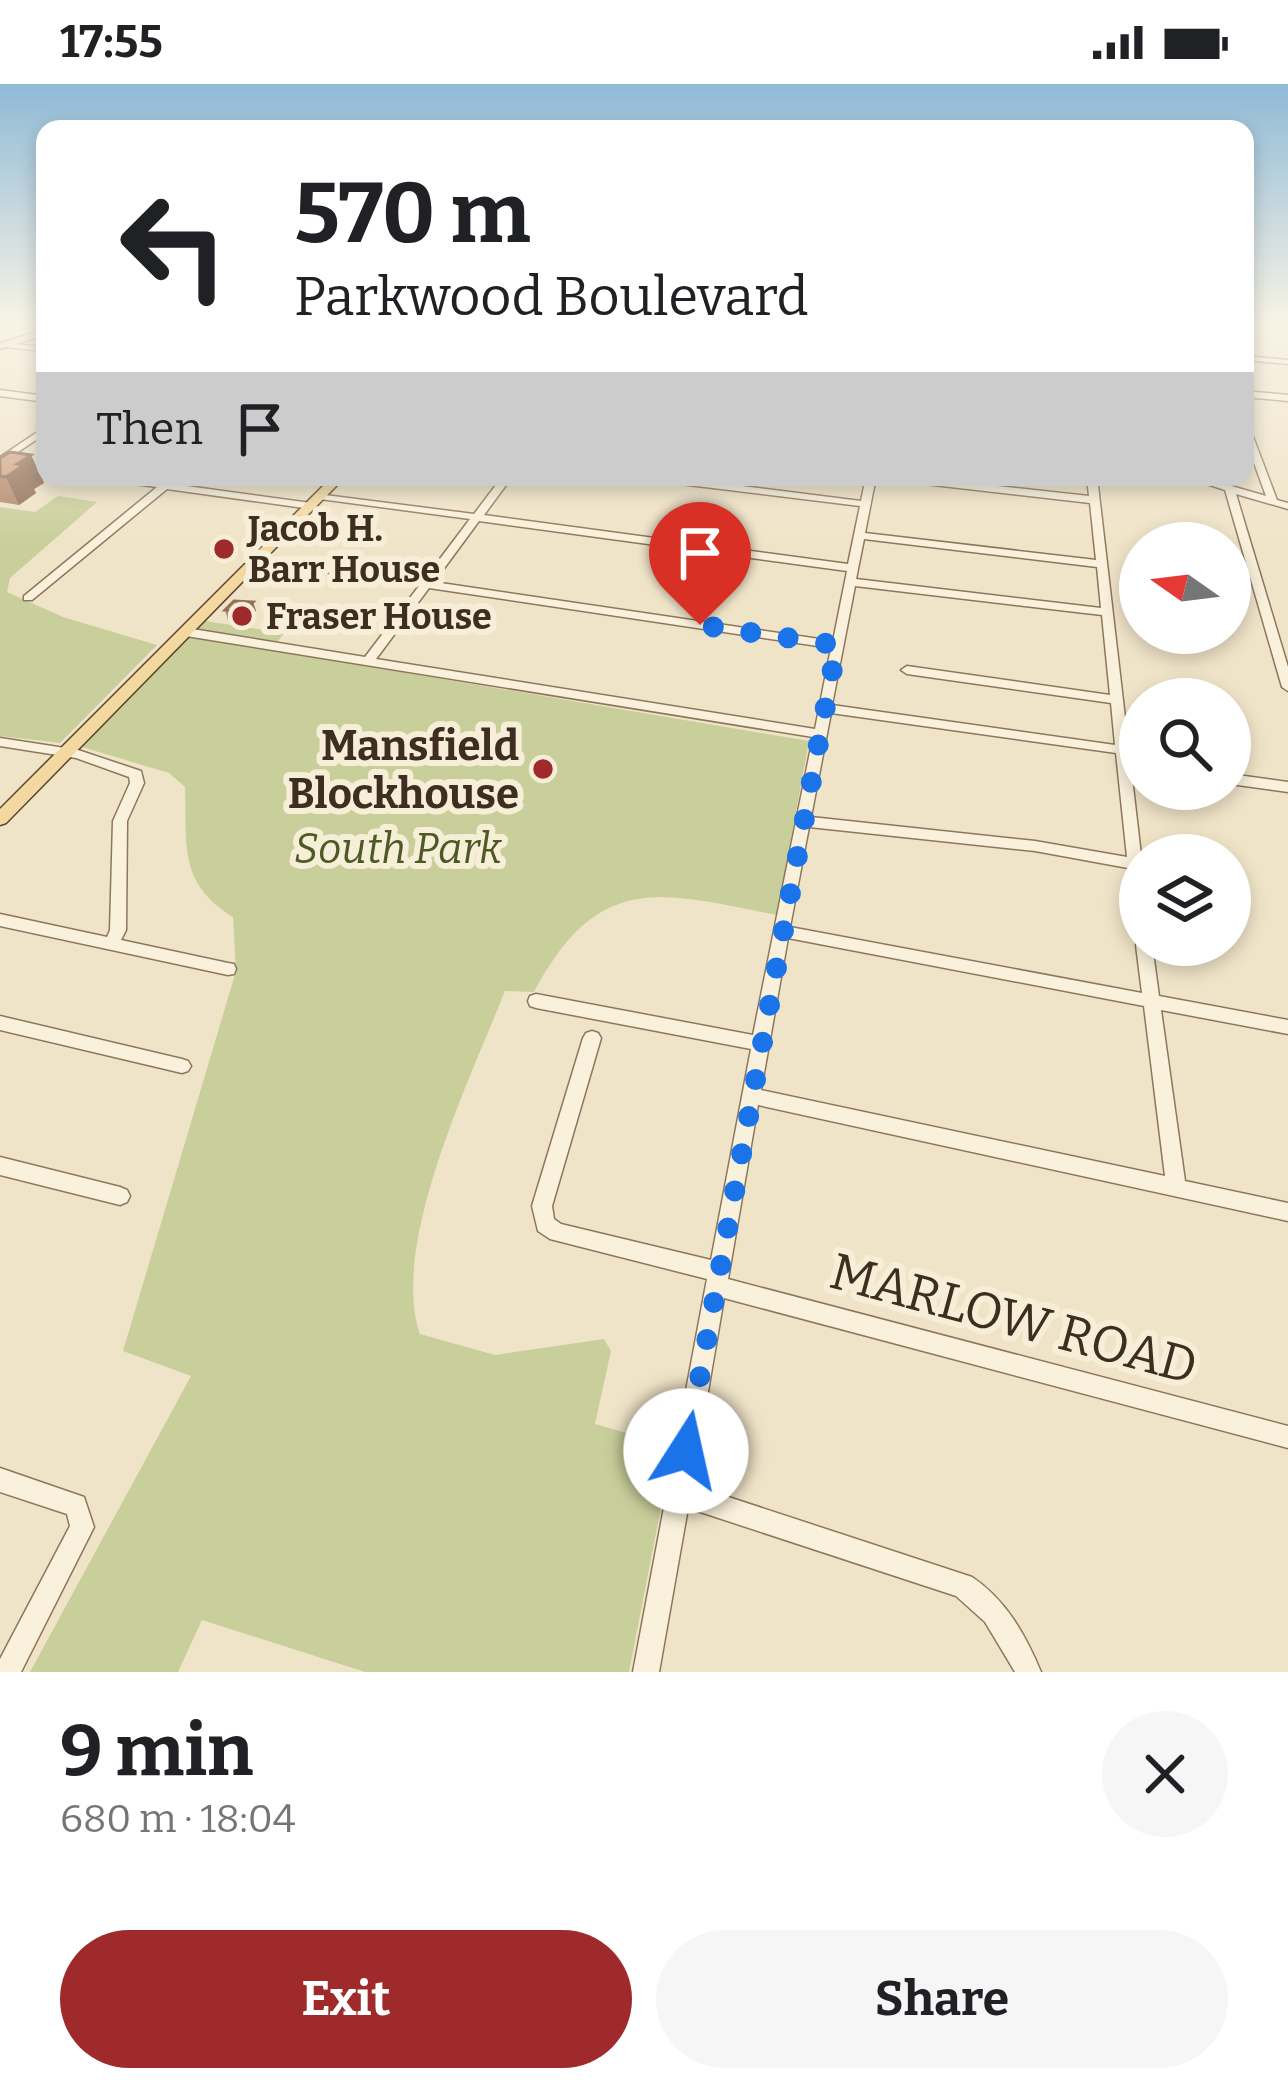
<!DOCTYPE html>
<html lang="en">
<head>
<meta charset="utf-8">
<style>
	body { margin:0; font-family:Bitter,serif; background:#f6f6f6; color:#202124; height:100vh; display:flex; flex-direction:column; font-size:45px; white-space:nowrap }
	* { box-sizing:border-box; margin:0 }
	p { font-size:39px; color:#757577 }
	.icon { flex:none; width:66px; height:66px; fill:none; stroke:currentColor; stroke-width:2; stroke-linecap:round; stroke-linejoin:round }
	.map { position:relative; height:1588px; overflow:hidden }
	.side { display:flex; flex-direction:column; background:#fff; flex:1 }
	.side>* { flex:none }
	.guide { position:absolute; left:36px; top:36px; width:1218px; height:366px; border-radius:24px; box-shadow:0 6px 18px #0003; background:#fff; color:#202124; overflow:hidden }
	.needle { width:78px; rotate:284deg }
	.fabs { position:absolute; left:1119px; top:438px; display:grid; gap:24px }
	.fabs a { display:grid; place-items:center; width:132px; height:132px; border-radius:50%; background:#fff; box-shadow:0 6px 18px #0003; font-size:60px }
	.pin { position:absolute; display:grid; place-items:center; width:102px; height:102px; color:#fff; margin:-123px -51px; border-radius:50% 50% 50% 0; rotate:-45deg; box-shadow:0 0 12px #0007 }
	.pin .icon { rotate:45deg }
	.me { position:absolute; width:132px; margin:-66px; rotate:10deg; stroke-linejoin:round; filter:drop-shadow(0 0 9px #0008) }
	.turn { display:flex; align-items:center; gap:42px; height:252px; padding:0 60px; font-size:54px }
	.turn .icon { width:156px; height:156px; stroke-width:2.5 }
	.turn b { display:block; font-size:84px; line-height:102px }
	.then { display:flex; align-items:center; height:114px; padding:0 60px; background:#0003; gap:24px; font-size:45px }
	.round { display:grid; place-items:center; flex:none; width:126px; height:126px; border-radius:63px; background:#f6f6f6 }
	.summary { display:flex; align-items:center; justify-content:space-between; height:204px; padding:0 60px }
	h1 { font-size:72px; font-weight:700; line-height:90px }
	.button { display:flex; gap:24px; margin-top:auto; padding:24px 60px }
	.button a { flex:1; height:138px; border-radius:72px; background:#9e2a2b; color:#fff; font-size:48px; font-weight:700; line-height:138px; text-align:center }
	.button a+a { background:#f6f6f6; color:#202124 }
	.status { display:flex; justify-content:space-between; align-items:center; height:84px; padding:0 60px; background:#fff; direction:ltr }
	.status svg { height:33px; fill:currentColor }
	.map>svg:first-child { display:block }
</style>
</head>
<body>
<div class="status"><b>17:55</b><svg viewBox="0 0 49 12"><path d="M0 12V9h3v3zM5 12V6h3v6zM10 12V3h3v9zM15 12V0h3v12zM26 1h20v11H26zM47 4h2v5h-2z"/></svg></div>
<div class="map">
<svg width="1288" height="1588" viewBox="0 0 1288 1588">
	<rect width="100%" height="100%" fill="#f0e4c8"/>
	<g fill="#c9cf9b">
		<path d="M 58,412 L 97,418 L 10,494 L 7,508 L 63,533 L 157,561 L 60,659 L 0,652 L 0,423 L 35,428 Z"/>
		<path d="M 205,537 L 284,549 L 271,566 L 809,657 L 777,831 C 659,808 599,787 534,908 L 505,907 C 471,993 389,1162 420,1250 L 495,1271 L 604,1255 L 611,1267 L 595,1340 L 673,1362 L 629,1588 L 365,1588 L 202,1536 L 178,1588 L 30,1588 L 191,1292 L 123,1267 L 236,887 L 233,833 C 178,799 187,761 185,703 L 169,689 L 82,663 Z"/>
	</g>
	<g fill="none" stroke-linecap="round" stroke-linejoin="round">
		<defs>
			<g id="minor">
				<path d="M 1245,237 L 1288,238 L 1288,242 L 1246,239 Z"/>
				<path d="M 2,259 L 45,263 L 45,267 L 5,263 L 2,263 Z"/>
				<path d="M 1245,272 L 1288,276 L 1288,280 L 1245,276 Z"/>
				<path d="M 0,306 L 45,312 L 45,318 L 0,312 Z"/>
				<path d="M 1245,307 L 1288,311 L 1288,317 L 1245,313 Z"/>
				<path d="M 1245,339 L 1249,342 L 1277,416 L 1288,419 L 1288,425 L 1236,410 L 1288,583 L 1288,607 L 1282,603 L 1225,406 L 1185,393 L 1200,393 L 1266,412 L 1245,354 Z"/>
				<path d="M 45,343 L 45,350 L 0,380 L 0,373 Z"/>
				<path d="M 98,393 L 124,393 L 163,398 L 168,396 L 172,400 L 311,419 L 316,422 L 311,425 L 167,405 L 32,516 L 24,516 L 24,512 L 157,403 L 103,396 Z"/>
				<path d="M 502,393 L 512,393 L 484,431 L 848,480 L 860,422 L 647,396 L 642,393 L 670,393 L 861,417 L 866,393 L 876,393 L 865,449 L 1096,476 L 1090,419 L 889,396 L 884,393 L 915,393 L 1089,412 L 1087,393 L 1097,393 L 1141,771 L 1140,830 L 1135,828 L 1132,824 L 1128,784 L 1035,767 L 809,743 L 790,843 L 1142,909 L 1136,861 L 1140,856 L 1140,861 L 1152,861 L 1159,912 L 1288,936 L 1288,950 L 1161,926 L 1185,1097 L 1288,1119 L 1288,1137 L 758,1021 L 728,1195 L 1288,1342 L 1288,1364 L 724,1214 L 692,1401 L 972,1493 C 1006,1516 1025,1550 1041,1588 L 1015,1588 L 985,1538 L 956,1512 L 688,1424 L 659,1588 L 633,1588 L 707,1195 L 550,1155 L 538,1147 L 532,1122 L 583,954 L 586,949 L 592,947 L 598,949 L 601,954 L 552,1122 L 554,1135 L 561,1140 L 711,1176 L 751,965 L 536,924 L 530,922 L 528,917 L 530,912 L 536,910 L 753,951 L 813,653 L 186,552 L 180,548 L 186,544 L 365,573 L 419,502 L 257,478 L 253,477 L 253,473 L 424,496 L 470,435 L 320,415 L 315,412 L 317,410 L 474,430 ZM 479,437 L 847,487 L 833,557 L 434,498 ZM 864,455 L 1097,483 L 1101,524 L 856,495 ZM 855,502 L 1102,531 L 1110,611 L 907,582 L 901,586 L 907,590 L 1111,619 L 1115,661 L 832,621 ZM 429,504 L 831,564 L 815,645 L 376,575 ZM 831,629 L 1116,669 L 1127,773 L 1035,757 L 811,733 ZM 788,854 L 1144,922 L 1165,1092 L 761,1006 Z"/>
				<path d="M 0,654 L 78,666 L 141,687 L 144,699 L 127,737 L 126,846 L 121,856 L 228,879 L 234,880 L 236,885 L 234,890 L 228,891 L 0,842 L 0,830 L 107,853 L 110,846 L 113,737 L 130,699 L 129,693 L 76,674 L 0,662 Z"/>
				<path d="M 1230,690 L 1288,698 L 1288,708 L 1230,700 Z"/>
				<path d="M 0,932 L 182,975 L 188,977 L 191,982 L 188,987 L 182,989 L 0,946 Z"/>
				<path d="M 0,1073 L 120,1103 L 127,1106 L 130,1112 L 127,1118 L 120,1121 L 0,1091 Z"/>
				<path d="M 0,1384 L 84,1413 L 94,1443 L 21,1588 L 0,1588 L 0,1575 L 70,1442 L 67,1430 L 0,1408 Z"/>
			</g>
			<g id="major">
				<path d="M 45,245 L 45,251 L 0,265 L 0,259 Z"/>
				<path d="M 332,393 L 345,393 L 6,739 L 0,741 L 0,725 Z"/>
			</g>
		</defs>
		<use href="#minor" stroke="#8d765c" stroke-width="3"/>
		<use href="#major" stroke="#5b4430" stroke-width="3"/>
		<use href="#minor" fill="#faf1dc" fill-rule="evenodd"/>
		<use href="#major" fill="#f3d9a0" fill-rule="evenodd"/>
	</g>
	<g fill="#b2896c">
		<path d="M 31,371 L 44,399 L 34,405 L 36,409 L 19,421 L 0,418 L 0,374 Z"/>
		<path d="M 1056,393 L 1070,393 L 1069,398 L 1057,397 Z"/>
		<path d="M 253,518 L 256,527 L 245,538 L 228,536 L 225,526 Z"/>
	</g>
	<g fill="#916f58">
		<path d="M 31,371 L 44,399 L 34,405 L 36,409 L 19,421 L 6,393 L 17,380 Z"/>
		<path d="M 253,518 L 256,527 L 245,538 L 242,528 Z"/>
	</g>
	<g fill="#cf9f7d" stroke="#916f58" stroke-width="3">
		<path d="M 10,368 L 31,371 L 17,380 L 24,381 L 6,393 L 0,392 L 0,374 Z"/>
		<path d="M 234,517 L 253,518 L 242,528 L 225,526 Z"/>
	</g>
	<linearGradient id="sky" x2="0" y2="1"><stop stop-color="#8fbad6"/><stop offset="0.52" stop-color="#f8f3e6"/><stop offset="1" stop-color="#f8f3e6" stop-opacity="0"/></linearGradient>
	<rect width="1288" height="459" fill="url(#sky)"/>
	<g fill="none" stroke-linecap="round" stroke-linejoin="round">
		<path stroke="#1a73e8" stroke-width="21" stroke-dasharray="0 37.8" d="M 686,1367 L 837,561 L 700,541"/>
	</g>
	<g fill="#9e2a2b" stroke="#f7eed8" stroke-width="4.5">
		<circle cx="224" cy="465" r="12"/>
		<circle cx="242" cy="532" r="12"/>
		<circle cx="543" cy="685" r="12"/>
	</g>
	<g text-anchor="middle" stroke-width="12" stroke-linejoin="round" paint-order="stroke">
		<g font-size="36" font-weight="bold" fill="#3d2e20" stroke="#f7eed8" text-anchor="start">
			<text x="248" y="457">Jacob H.<tspan x="248" dy="41">Barr House</tspan></text>
			<text x="266" y="545">Fraser House</text>
		</g>
		<g font-size="42" font-weight="bold" fill="#3d2e20" stroke="#f7eed8" text-anchor="end">
			<text x="519" y="676">Mansfield<tspan x="519" dy="48">Blockhouse</tspan></text>
		</g>
		<g font-size="42" font-style="italic" fill="#4d5a26" stroke="#f7eed8">
			<text x="398" y="779">South Park</text>
		</g>
		<g font-size="51" fill="#3d2e20" stroke="#f7eed8">
			<text transform="translate(1014 1234) rotate(15)" y="18">MARLOW ROAD</text>
		</g>
	</g>
</svg>
<div class="fabs">
<a><svg class="needle" viewBox="-14 -14 28 28"><path d="M0-13l5 13h-10z" fill="#e53935"/><path d="M0 13l5-13h-10z" fill="#757577"/></svg></a>
<a><svg class="icon" aria-label="search" viewBox="0 0 24 24"><circle cx="10" cy="10" r="6"/><path d="M15 15l6 6"/></svg></a>
<a><svg class="icon" aria-label="layers" viewBox="0 0 24 24"><path d="M12 4l9 5-9 5-9-5zM3 14l9 5 9-5"/></svg></a>
</div>
<div class="pin" style="left:700px;top:541px;background:#d93025"><svg class="icon" aria-label="arrive" viewBox="0 0 24 24"><path d="M6 21V4h12l-3 4 3 4H6"/></svg></div>
<svg class="me" style="left:686px;top:1367px" viewBox="-20 -20 40 40"><circle r="19" fill="#fff"/><path d="M0-13L10 11 0 6-10 11z" fill="#1a73e8"/></svg>
<div class="guide">
<div class="turn"><svg class="icon" aria-label="left" viewBox="0 0 24 24"><path d="M17 20v-9H6M10 6l-5 5 5 5"/></svg><div><b>570 m</b>Parkwood Boulevard</div></div>
<div class="then">Then<svg class="icon" aria-label="arrive" viewBox="0 0 24 24"><path d="M6 21V4h12l-3 4 3 4H6"/></svg></div>
</div>
</div>
<section class="side">
<div class="summary"><div><h1>9 min</h1><p>680 m · 18:04</p></div><a class="round"><svg class="icon" aria-label="close" viewBox="0 0 24 24"><path d="M6 6l12 12M18 6L6 18"/></svg></a></div>
<div class="button"><a>Exit</a><a>Share</a></div>
</section>
</body>
</html>
